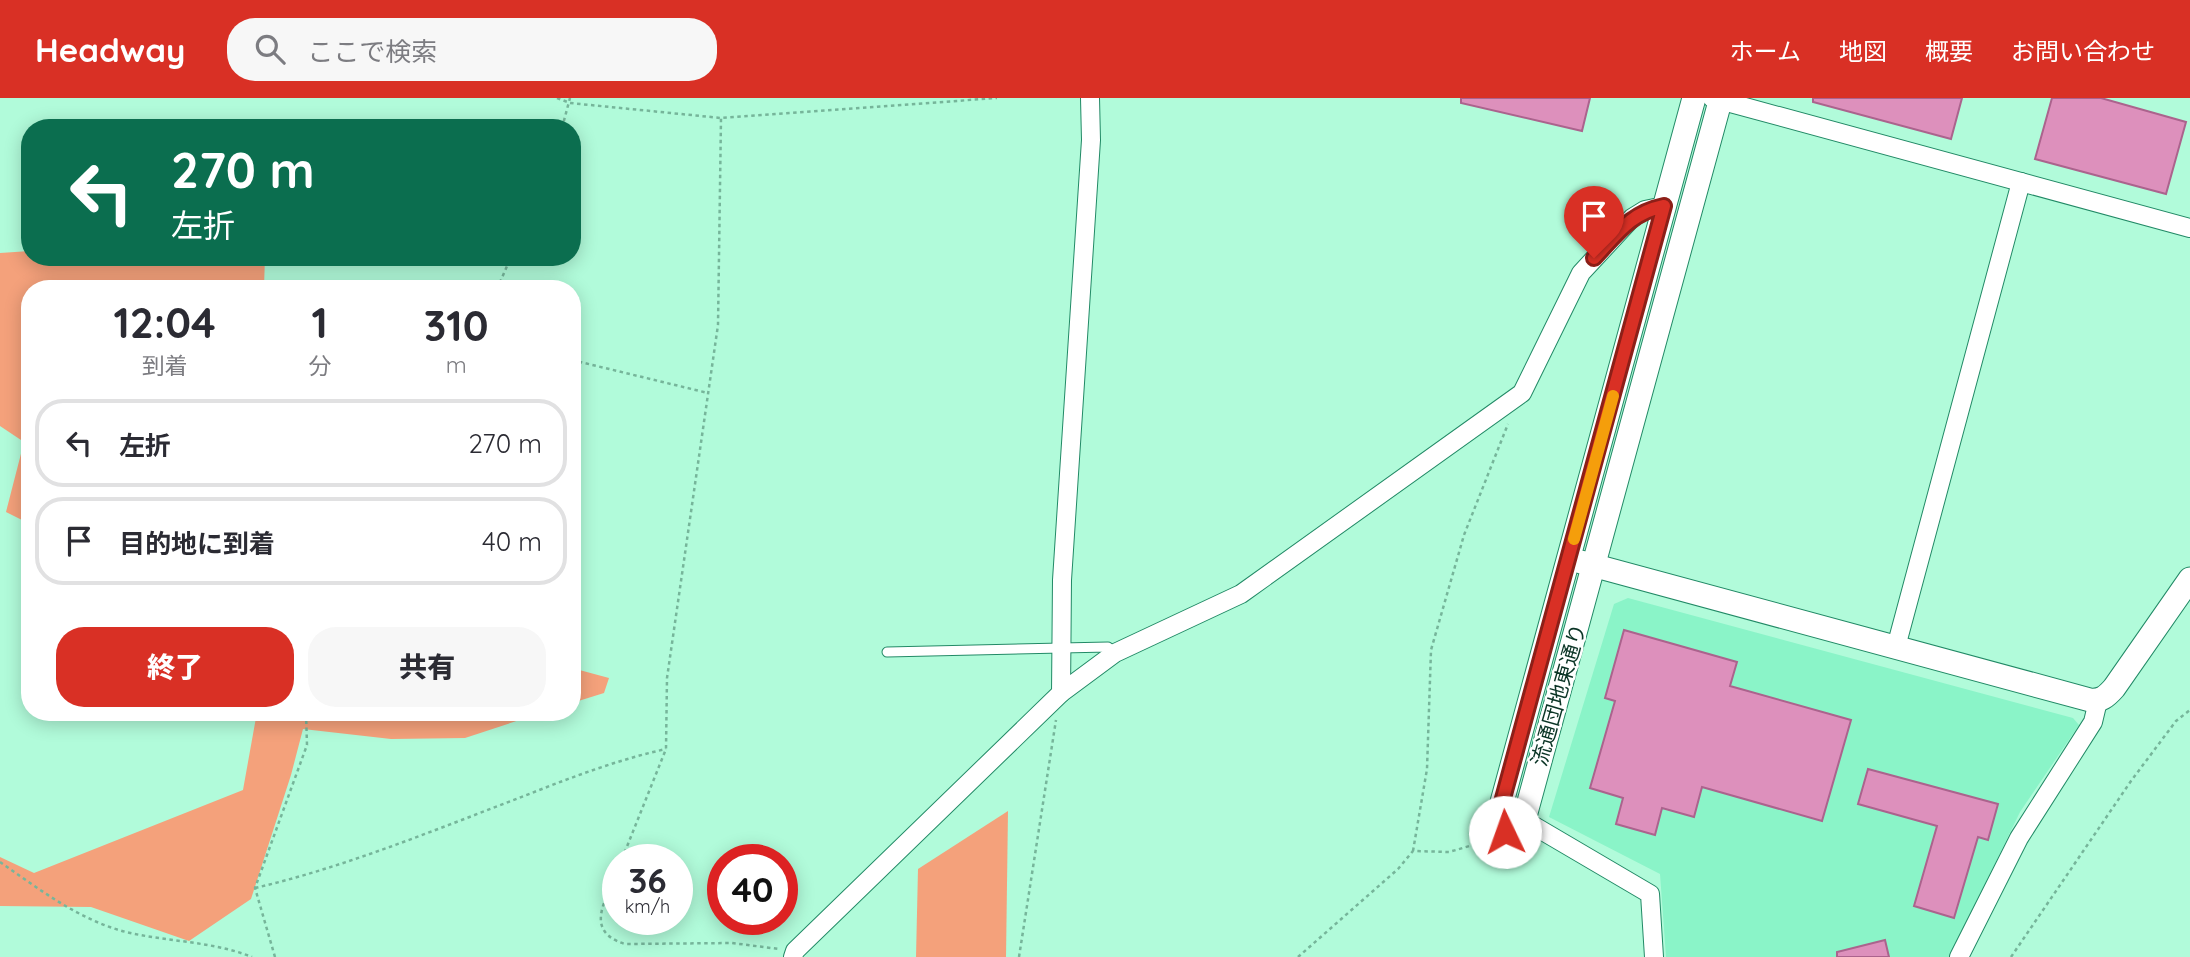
<!DOCTYPE html>
<html lang="ja">
<head>
<meta charset="utf-8">
<style>
	body { margin:0; font-family:Quicksand,"Noto Sans JP",sans-serif; background:#f7f7f7; color:#2b2b33; height:100vh; display:flex; flex-direction:column; font-size:26px; white-space:nowrap }
	* { box-sizing:border-box; margin:0 }
	p { font-size:23px; color:#7c7c81 }
	.icon { flex:none; width:38px; height:38px; fill:none; stroke:currentColor; stroke-width:2; stroke-linecap:round; stroke-linejoin:round }
	.map { position:relative; flex:1; overflow:hidden }
	.drawer { position:absolute; left:21px; top:182px; width:560px; height:441px; display:flex; flex-direction:column; background:#fff; border-radius:28px; box-shadow:0 4px 18px #0003 }
	.drawer>* { flex:none }
	.top-card { position:absolute; left:21px; top:21px; width:560px; height:147px; border-radius:28px; box-shadow:0 4px 18px #0003; background:#0b6e4f; color:#fff; overflow:hidden }
	.speed { position:absolute; left:602px; top:746px; display:flex; gap:14px; font-size:35px; font-weight:700; text-align:center }
	.speed>* { display:grid; place-content:center; width:91px; height:91px; border-radius:50%; background:#fff; box-shadow:0 4px 18px #0003; line-height:1 }
	.speed small { font-size:18px; font-weight:400 }
	.speed .limit { border:10px solid #d22; background:#fff; color:#111 }
	.pin { position:absolute; display:grid; place-items:center; width:60px; height:60px; color:#fff; margin:-72px -30px; border-radius:50% 50% 50% 0; rotate:-45deg; box-shadow:0 0 7px #0007 }
	.pin .icon { rotate:45deg }
	.me { position:absolute; width:77px; margin:-38px; rotate:357deg; stroke-linejoin:round; filter:drop-shadow(0 0 5px #0008) }
	.turn { display:flex; align-items:center; gap:24px; height:147px; padding:0 35px; font-size:32px }
	.turn .icon { width:91px; height:91px; stroke-width:2.5 }
	.turn b { display:block; font-size:49px; line-height:60px }
	.eta { display:flex; justify-content:space-evenly; align-items:center; height:119px; text-align:center }
	.eta b { font-size:42px; font-weight:800; line-height:49px }
	.cta { display:flex; gap:14px; margin-top:auto; padding:14px 35px }
	.cta a { flex:1; height:80px; border-radius:28px; background:#d93025; color:#fff; font-size:28px; font-weight:800; line-height:80px; text-align:center }
	.cta a+a { background:#f7f7f7; color:#2b2b33 }
	ul { padding:0; list-style:none }
	li { display:flex; align-items:center; gap:21px; height:88px; margin:0 14px 10px; padding:0 21px; border:4px solid #e1e1e2; border-radius:28px }
	li div { flex:1 }
	li b { display:block; font-size:26px }
	li em { font-style:normal }
	header { display:flex; align-items:center; gap:42px; box-sizing:border-box; height:98px; padding:0 35px; background:#d93025; color:#fff }
	header strong { font-size:33px }
	nav { display:flex; gap:38px; margin-inline-start:auto; font-size:24px }
	.search { width:490px; height:63px; background:#f7f7f7; display:flex; align-items:center; gap:18px; box-sizing:border-box; padding:0 24px; border-radius:28px; color:#7c7c81; font-size:26px }
	.map>svg:first-child { display:block }
</style>
</head>
<body>
<header>
<strong>Headway</strong>
<div class="search"><svg class="icon" aria-label="search" viewBox="0 0 24 24"><circle cx="10" cy="10" r="6"/><path d="M15 15l6 6"/></svg>ここで検索</div>
<nav><a>ホーム</a><a>地図</a><a>概要</a><a>お問い合わせ</a></nav>
</header>
<div class="map">
<svg width="2190" height="859" viewBox="0 0 2190 859">
	<rect width="100%" height="100%" fill="#b1fbda"/>
	<path fill="#8af4c8" d="M 1628,500 L 2073,620 L 2079,627 L 2020,714 L 1950,859 L 1666,859 L 1660,776 L 1549,719 L 1614,506 Z"/>
	<g fill="#f4a17b">
		<path d="M 30,153 L 30,159 L 265,159 L 264,189 L 270,191 L 30,191 L 30,426 L 6,414 L 24,344 L 0,328 L 0,155 Z"/>
		<path d="M 572,570 L 609,580 L 604,595 L 572,605 Z"/>
		<path d="M 257,614 L 544,614 L 465,640 L 391,641 L 303,631 L 291,677 L 251,801 L 189,843 L 91,809 L 0,808 L 0,759 L 34,775 L 243,692 Z"/>
		<path d="M 1008,713 L 1006,859 L 916,859 L 918,771 Z"/>
	</g>
	<g fill="#dd90bc" stroke="#ab638d" stroke-width="2">
		<path d="M 1461,0 L 1590,0 L 1582,33 L 1461,5 Z"/>
		<path d="M 1813,0 L 1962,0 L 1951,41 L 1813,4 Z"/>
		<path d="M 2052,0 L 2101,0 L 2186,24 L 2166,96 L 2035,61 Z"/>
		<path d="M 1624,532 L 1737,564 L 1730,588 L 1851,622 L 1822,723 L 1702,689 L 1694,719 L 1662,710 L 1655,737 L 1616,726 L 1623,700 L 1590,690 L 1615,603 L 1605,600 Z"/>
		<path d="M 1868,671 L 1998,706 L 1988,742 L 1978,739 L 1954,820 L 1914,808 L 1937,728 L 1858,706 Z"/>
		<path d="M 1885,842 L 1889,859 L 1837,859 L 1837,854 Z"/>
	</g>
	<g fill="none" stroke-linecap="round" stroke-linejoin="round">
		<defs>
			<path id="service" d="M 887,554 L 1108,549 L 1115,555"/>
			<g id="minor">
				<path d="M 1712,0 L 2190,130"/>
				<path d="M 1896,549 L 2021,84"/>
				<path d="M 1061,595 L 1115,555 L 1241,496 L 1522,295 L 1581,175 L 1632,120 L 1645,112 L 1664,108"/>
				<path d="M 1524,722 L 1650,796 L 1654,859"/>
				<path d="M 793,859 L 795,853 L 1061,595 L 1062,482 L 1091,42 L 1090,0"/>
				<path d="M 1959,859 L 2019,740 L 2093,624 L 2098,603"/>
			</g>
			<g id="tertiary">
				<path d="M 1694,0 L 1499,715 L 1505,734 L 1524,722 L 1721,0"/>
				<path d="M 1581,464 L 2090,602 C 2101,603 2106,599 2114,590 L 2190,481"/>
			</g>
		</defs>
		<use href="#service" stroke="#228a66" stroke-width="11"/>
		<use href="#minor" stroke="#228a66" stroke-width="20"/>
		<use href="#tertiary" stroke="#228a66" stroke-width="25"/>
		<g stroke="#76b59a" stroke-width="2.5" stroke-dasharray="3.5 3.5" stroke-linecap="butt">
			<path d="M 557,0 L 570,5 L 721,20 L 997,0"/>
			<path d="M 562,30 L 570,0"/>
			<path d="M 497,191 L 511,159"/>
			<path d="M 572,262 L 708,295"/>
			<path d="M 1413,753 L 1427,671 L 1431,552 L 1464,437 L 1508,326"/>
			<path d="M 622,761 L 666,651 L 667,580 L 718,227 L 721,20"/>
			<path d="M 0,764 C 39,791 79,822 126,834 C 168,844 212,843 252,859"/>
			<path d="M 618,773 C 606,802 583,833 625,846 L 732,845 L 779,851"/>
			<path d="M 255,790 C 345,769 432,733 519,700 C 567,681 616,662 666,651"/>
			<path d="M 275,859 L 255,790 L 307,647 L 306,614"/>
			<path d="M 1019,859 L 1056,622"/>
			<path d="M 1298,859 L 1398,771 L 1413,753 L 1449,754 L 1490,742"/>
			<path d="M 2011,859 L 2131,683 L 2176,623 L 2190,612"/>
		</g>
		<use href="#service" stroke="#fff" stroke-width="9"/>
		<use href="#minor" stroke="#fff" stroke-width="18"/>
		<use href="#tertiary" stroke="#fff" stroke-width="23"/>
	</g>
	<g fill="none" stroke-linecap="round" stroke-linejoin="round">
		<defs>
			<path id="route" d="M 1505,734 L 1499,715 L 1664,108 C 1630,115 1617,136 1594,160"/>
		</defs>
		<use href="#route" stroke="#8d1f18" stroke-width="18"/>
		<use href="#route" stroke="#d93025" stroke-width="12"/>
		<path stroke="#f59e0b" stroke-width="12" d="M 1574,441 L 1613,298"/>
	</g>
	<g text-anchor="middle" stroke-width="5" stroke-linejoin="round" paint-order="stroke">
		<g font-size="21" fill="#0a3425" stroke="#fff">
			<text transform="translate(1559 597) rotate(-74)" y="7">流通団地東通り</text>
		</g>
	</g>
</svg>
<div class="speed"><div>36<small>km/h</small></div><div class="limit">40</div></div>
<div class="pin" style="left:1594px;top:160px;background:#d93025"><svg class="icon" aria-label="arrive" viewBox="0 0 24 24"><path d="M6 21V4h12l-3 4 3 4H6"/></svg></div>
<svg class="me" style="left:1505px;top:734px" viewBox="-20 -20 40 40"><circle r="19" fill="#fff"/><path d="M0-13L10 11 0 6-10 11z" fill="#d93025"/></svg>
<div class="top-card">
<div class="turn"><svg class="icon" aria-label="left" viewBox="0 0 24 24"><path d="M17 20v-9H6M10 6l-5 5 5 5"/></svg><div><b>270 m</b>左折</div></div>
</div>
<section class="drawer">
<div class="eta">
<div><b>12:04</b><p>到着</p></div>
<div><b>1</b><p>分</p></div>
<div><b>310</b><p>m</p></div>
</div>
<ul>
<li><svg class="icon" aria-label="left" viewBox="0 0 24 24"><path d="M17 20v-9H6M10 6l-5 5 5 5"/></svg><div><b>左折</b></div><em>270 m</em></li>
<li><svg class="icon" aria-label="arrive" viewBox="0 0 24 24"><path d="M6 21V4h12l-3 4 3 4H6"/></svg><div><b>目的地に到着</b></div><em>40 m</em></li>
</ul>
<div class="cta"><a>終了</a><a>共有</a></div>
</section>
</div>
</body>
</html>
